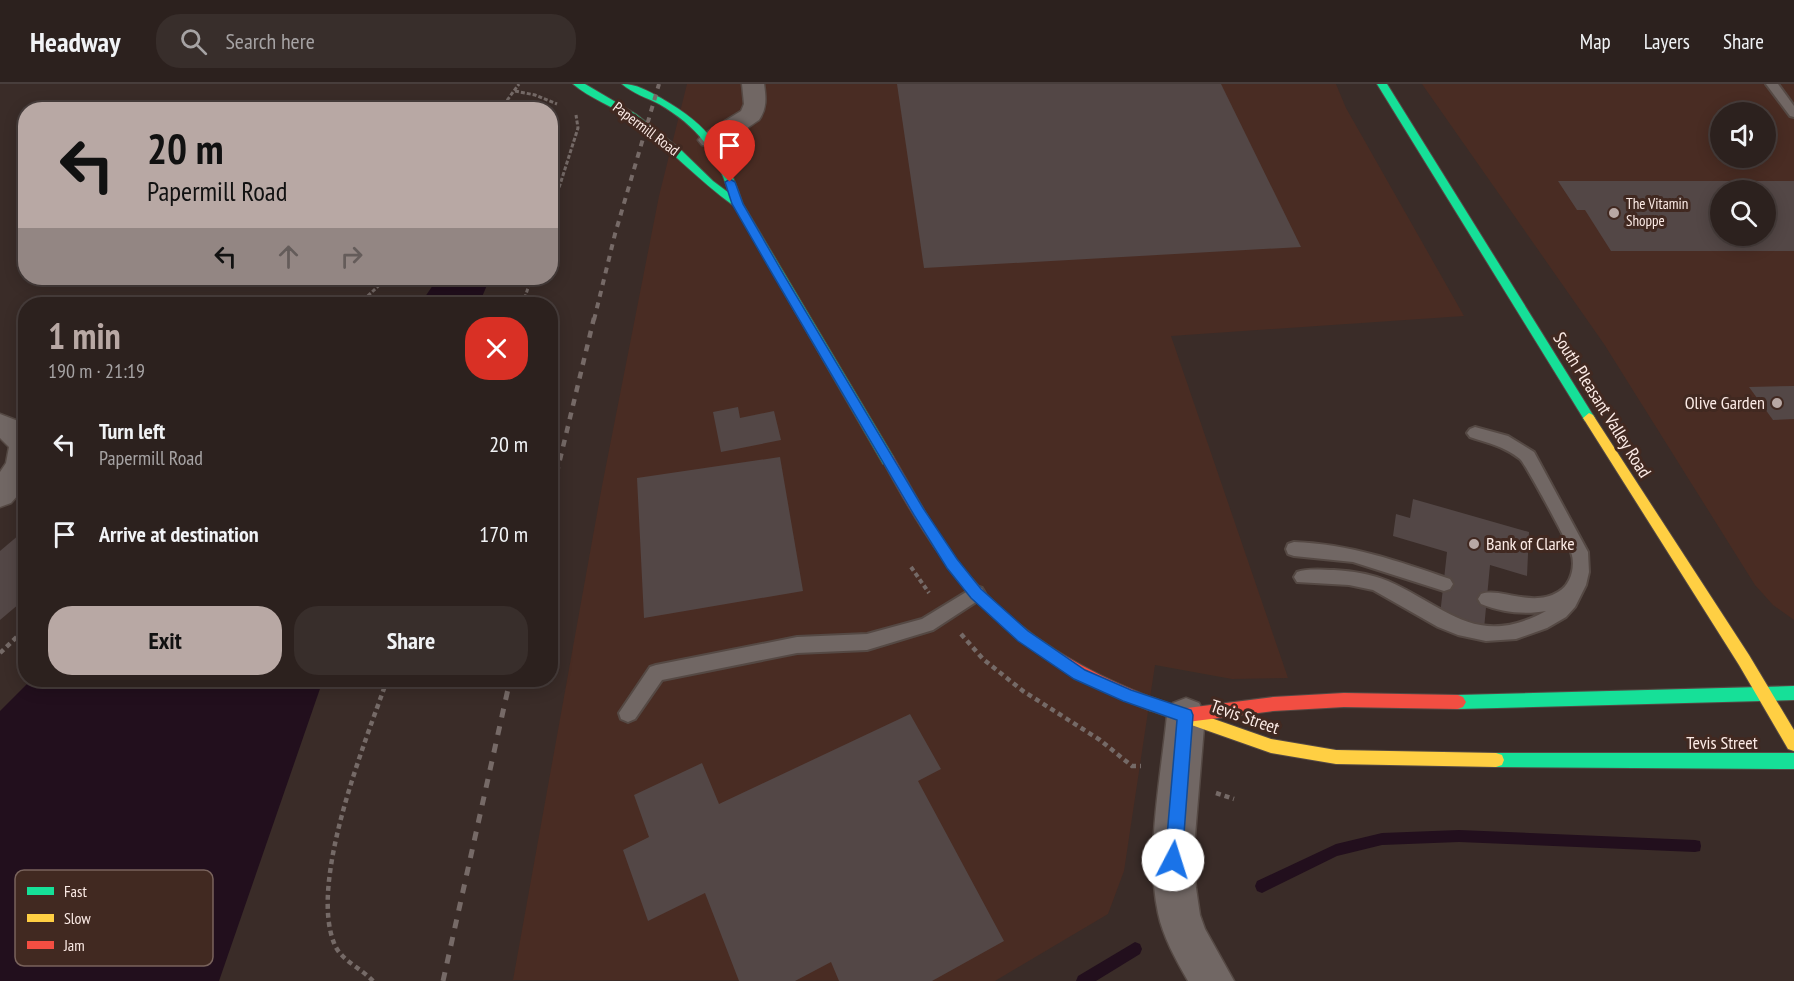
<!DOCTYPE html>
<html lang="en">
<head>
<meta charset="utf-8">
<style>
	body { margin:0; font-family:"PT Sans Narrow",sans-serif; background:#382e2b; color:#f1f3f6; height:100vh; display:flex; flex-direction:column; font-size:22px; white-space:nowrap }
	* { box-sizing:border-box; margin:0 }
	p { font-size:20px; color:#a6a3a4 }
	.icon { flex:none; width:33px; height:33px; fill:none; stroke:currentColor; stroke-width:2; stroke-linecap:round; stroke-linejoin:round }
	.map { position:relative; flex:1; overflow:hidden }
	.sheet { position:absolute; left:18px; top:213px; width:540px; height:390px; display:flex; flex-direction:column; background:#2c211e; border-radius:24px; box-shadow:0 3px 15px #0003,0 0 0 2px #483e3c }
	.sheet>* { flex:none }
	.banner { position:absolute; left:18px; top:18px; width:540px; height:183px; border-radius:24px; box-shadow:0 3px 15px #0003,0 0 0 2px #483e3c; background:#b8a8a4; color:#111; overflow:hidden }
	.controls { position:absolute; left:1710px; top:18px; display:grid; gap:12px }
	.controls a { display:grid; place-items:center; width:66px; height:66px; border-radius:50%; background:#2c211e; box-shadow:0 3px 15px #0003,0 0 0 2px #483e3c; font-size:30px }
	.pin { position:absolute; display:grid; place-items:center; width:51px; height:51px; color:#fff; margin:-62px -26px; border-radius:50% 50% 50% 0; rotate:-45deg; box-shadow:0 0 6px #0007 }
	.pin .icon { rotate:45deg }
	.me { position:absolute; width:66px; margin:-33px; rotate:5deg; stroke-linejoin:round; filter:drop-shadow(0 0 4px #0008) }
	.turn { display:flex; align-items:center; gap:21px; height:126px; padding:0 30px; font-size:27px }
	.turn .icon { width:78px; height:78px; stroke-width:2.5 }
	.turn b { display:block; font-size:42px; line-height:51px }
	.lanes { display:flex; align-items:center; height:57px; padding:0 30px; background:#0003; justify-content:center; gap:30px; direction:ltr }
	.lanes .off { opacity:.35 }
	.round { display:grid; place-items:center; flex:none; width:63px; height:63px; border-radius:24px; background:#382e2b }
	.head { display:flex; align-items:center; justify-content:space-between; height:102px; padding:0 30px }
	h1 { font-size:36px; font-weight:700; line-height:45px; color:#b8a8a4 }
	.button { display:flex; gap:12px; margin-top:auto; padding:12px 30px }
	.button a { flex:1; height:69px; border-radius:24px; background:#b8a8a4; color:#111; font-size:24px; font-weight:700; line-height:69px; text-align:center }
	.button a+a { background:#382e2b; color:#f1f3f6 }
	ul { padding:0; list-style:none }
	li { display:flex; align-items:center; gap:18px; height:90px; padding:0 30px }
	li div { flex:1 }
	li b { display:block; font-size:22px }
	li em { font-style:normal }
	header { display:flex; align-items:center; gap:36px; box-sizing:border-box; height:84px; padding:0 30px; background:#2c211e; border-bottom:2px solid #483e3c }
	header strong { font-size:28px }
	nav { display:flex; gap:33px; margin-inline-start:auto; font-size:21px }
	.search { width:420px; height:54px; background:#382e2b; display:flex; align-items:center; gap:15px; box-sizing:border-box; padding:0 21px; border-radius:24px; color:#a6a3a4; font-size:22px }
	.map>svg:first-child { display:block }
</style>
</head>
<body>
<header>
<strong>Headway</strong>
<div class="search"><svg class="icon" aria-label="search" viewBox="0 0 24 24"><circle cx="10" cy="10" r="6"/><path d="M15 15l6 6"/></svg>Search here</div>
<nav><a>Map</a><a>Layers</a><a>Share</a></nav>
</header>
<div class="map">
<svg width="1794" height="897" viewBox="0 0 1794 897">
	<rect width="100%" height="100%" fill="#3a2c28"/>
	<g fill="#492c23" fill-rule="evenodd">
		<path d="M 687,0 L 1336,0 L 1346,24 L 1464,232 L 1171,252 L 1288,594 L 1232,595 L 1155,581 L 1124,787 L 1108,830 L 995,897 L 513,896 L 602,402 L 659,112 Z"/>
		<path d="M 1422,0 L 1794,0 L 1794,536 L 1773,521 L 1755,501 L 1604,260 ZM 1720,28 L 1766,28 L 1766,74 L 1720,74 ZM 1720,106 L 1766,106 L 1766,152 L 1720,152 Z"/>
	</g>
	<g fill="#220f1d">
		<path d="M 438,194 L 490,194 L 479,220 L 420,220 Z"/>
		<path d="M 31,596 L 323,596 L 219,897 L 0,897 L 0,627 Z"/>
	</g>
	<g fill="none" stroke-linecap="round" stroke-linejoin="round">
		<g fill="#220f1d" fill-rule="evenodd">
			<path d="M 1459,746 L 1695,756 L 1700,757 L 1701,762 L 1700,767 L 1695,768 L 1459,758 L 1382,761 L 1337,772 L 1262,809 L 1257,807 L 1255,802 L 1257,797 L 1336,760 L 1382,749 Z"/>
			<path d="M 1135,858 L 1140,860 L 1142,865 L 1140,870 L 1096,897 L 1076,897 L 1078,892 Z"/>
		</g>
	</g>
	<g fill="#534746" fill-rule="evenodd">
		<path d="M 897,0 L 1221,0 L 1301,163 L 924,184 Z"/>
		<path d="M 1558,97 L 1794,97 L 1794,167 L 1611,167 L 1585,126 L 1577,126 ZM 1720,106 L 1766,106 L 1766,152 L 1720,152 Z"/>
		<path d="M 1794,302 L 1794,335 L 1773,336 L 1749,303 Z"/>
		<path d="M 738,323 L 740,334 L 774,327 L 781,356 L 721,368 L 713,328 Z"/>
		<path d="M 780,373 L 803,507 L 644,534 L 637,394 Z"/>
		<path d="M 1413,415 L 1529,448 L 1527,492 L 1490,481 L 1484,545 L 1440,531 L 1447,468 L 1393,452 L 1396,430 L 1410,434 Z"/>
		<path d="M 26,445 L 26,514 L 0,536 L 0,467 Z"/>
		<path d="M 910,630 L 941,685 L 918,697 L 1004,857 L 932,897 L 839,897 L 831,878 L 795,897 L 739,897 L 705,809 L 648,837 L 623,766 L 649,753 L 634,711 L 702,679 L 719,720 Z"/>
	</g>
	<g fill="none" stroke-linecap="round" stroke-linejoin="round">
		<defs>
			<g id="lane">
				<path d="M 1766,0 L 1778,0 L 1794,22 L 1794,33 L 1790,32 Z"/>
				<path d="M 1475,343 L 1508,352 L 1534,368 L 1588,468 L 1589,488 L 1586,501 L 1575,523 L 1566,533 L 1547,544 L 1516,555 L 1486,557 L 1458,551 L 1438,543 L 1373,506 L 1349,501 L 1297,498 L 1294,493 L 1297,488 C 1308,484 1322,486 1334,486 C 1352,487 1371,490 1388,497 C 1447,523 1476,565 1546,527 C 1524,531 1501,528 1481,520 L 1478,515 L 1481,510 C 1500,503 1532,524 1558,508 C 1571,501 1576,482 1571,468 C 1568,459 1525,379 1520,375 C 1504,362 1488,359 1470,353 L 1467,349 L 1470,345 Z"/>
				<path d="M 1294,458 C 1349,460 1398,477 1450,495 L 1453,500 L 1450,505 L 1444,507 L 1353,478 L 1294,472 L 1288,470 L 1286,465 L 1288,460 Z"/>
				<path d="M 976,502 L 982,504 L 985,509 L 982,514 L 933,546 L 867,566 L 797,569 L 662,596 L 635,635 L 628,638 L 621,635 L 619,629 L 650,583 L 656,581 L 797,553 L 867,550 L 922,535 Z"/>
			</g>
			<g id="street">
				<path d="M 742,0 L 764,0 C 766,14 767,24 759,36 C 743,46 722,66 702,61 L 698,56 L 702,51 L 741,27 L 744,20 Z"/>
				<path d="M 0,330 L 26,340 L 26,402 L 11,419 L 0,423 L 0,388 L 6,379 L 9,363 L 0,354 Z"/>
				<path d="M 1186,614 L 1199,619 L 1205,631 L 1193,776 L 1196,804 L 1200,831 L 1205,845 L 1234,897 L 1188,897 C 1176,876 1163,853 1158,829 C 1145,769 1161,693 1167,631 L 1173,619 Z"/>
			</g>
			<g id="fast">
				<path d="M 573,0 L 585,0 L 636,30 L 679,64 L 713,97 L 729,109 C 715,66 698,43 659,20 C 647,14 632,9 622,0 C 637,0 648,7 661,14 C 712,43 724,66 743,120 L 893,372 L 894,376 L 893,380 L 883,380 L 734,122 C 698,96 668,63 632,36 C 614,22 590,15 573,0 Z"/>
				<path d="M 1377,0 L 1387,0 L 1593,331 L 1595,334 L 1593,337 L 1585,337 Z"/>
				<path d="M 1794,602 L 1794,616 L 1458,625 L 1453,623 L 1450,618 L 1453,613 L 1458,611 Z"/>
				<path d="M 1496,669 L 1794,669 L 1794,685 L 1496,683 L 1490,681 L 1488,676 L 1490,671 Z"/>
			</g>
			<g id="slow">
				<path d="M 1589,329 L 1593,331 L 1749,571 L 1794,646 L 1794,667 L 1788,665 L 1739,581 L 1585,337 L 1583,334 Z"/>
				<path d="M 1151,613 L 1271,655 L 1336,666 L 1496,669 L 1502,671 L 1504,676 L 1502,681 L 1496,683 L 1336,680 L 1271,669 L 1146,625 L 1143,620 L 1146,615 Z"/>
			</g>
			<g id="jam">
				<path d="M 888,371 L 893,372 C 917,413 939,456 970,492 C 1020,551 1085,588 1156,615 L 1159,620 L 1156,625 L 1151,627 C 1010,574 952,506 882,376 Z"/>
				<path d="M 1344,609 L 1458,611 L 1463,613 L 1466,618 L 1463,623 L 1458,625 L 1344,623 L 1273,627 L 1187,638 L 1182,636 L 1179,631 L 1182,626 L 1187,624 L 1273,613 Z"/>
			</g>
		</defs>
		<use href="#lane" stroke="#554944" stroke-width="4"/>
		<use href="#street" stroke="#554944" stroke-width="3"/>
		<use href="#fast" stroke="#554944" stroke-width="2"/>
		<use href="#slow" stroke="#554944" stroke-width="2"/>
		<use href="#jam" stroke="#554944" stroke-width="2"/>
		<g stroke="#756a67" stroke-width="3" stroke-dasharray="4 2" stroke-linecap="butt">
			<path d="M 515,7 L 535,11 L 557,20"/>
			<path d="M 500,26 L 519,0"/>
			<path d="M 550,132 L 578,44 L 576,31"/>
			<path d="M 359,220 L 387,194"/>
			<path d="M 523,220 L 531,194"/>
		</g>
		<path stroke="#756a67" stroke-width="4" stroke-dasharray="4.5 3" stroke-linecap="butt" d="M 911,483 L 929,509"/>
		<g stroke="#756a67" stroke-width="4.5" stroke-dasharray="5 4" stroke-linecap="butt">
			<path d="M 961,550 L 983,575 L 1023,607 L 1100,656 L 1132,682 L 1141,682"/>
			<path d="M 0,569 L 26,544"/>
			<path d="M 1216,709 L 1234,715"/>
			<path d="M 373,897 C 361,884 340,876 334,859 C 309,796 365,659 387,596"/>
		</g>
		<use href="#lane" fill="#716764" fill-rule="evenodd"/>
		<use href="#street" fill="#716764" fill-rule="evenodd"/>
		<use href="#fast" fill="#16e098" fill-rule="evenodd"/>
		<use href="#slow" fill="#ffcf43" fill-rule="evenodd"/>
		<use href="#jam" fill="#f24e42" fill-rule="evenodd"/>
		<path stroke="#766a67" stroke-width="4" stroke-dasharray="6 6" stroke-linecap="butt" d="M 594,236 L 615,150 L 659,0"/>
		<path stroke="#766a67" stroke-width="4.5" stroke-dasharray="7 7" stroke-linecap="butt" d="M 550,417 L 594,234"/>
		<path stroke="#766a67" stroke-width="5" stroke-dasharray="9 9" stroke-linecap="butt" d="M 443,897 L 510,596"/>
	</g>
	<path fill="#1a73e8" stroke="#114b97" stroke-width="1.5" d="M 730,95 L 735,98 L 743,120 L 784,191 L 923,424 L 957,475 L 981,505 L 1028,547 L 1085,586 L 1131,606 L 1191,626 L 1193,631 L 1182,776 L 1179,782 L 1173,784 L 1167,782 L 1165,776 L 1177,636 L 1123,617 L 1074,595 L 1018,557 L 971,514 L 947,484 L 914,431 L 773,191 L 732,120 L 725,98 Z"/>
	<g fill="#b8a8a4" stroke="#412921" stroke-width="2">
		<circle cx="1614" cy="129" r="6"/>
		<circle cx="1777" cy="319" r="6"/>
		<circle cx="1474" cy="460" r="6"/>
	</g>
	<g text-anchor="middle" stroke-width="6" stroke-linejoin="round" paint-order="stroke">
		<g font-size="15" fill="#fcebe6" stroke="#412921">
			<text transform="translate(646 45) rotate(37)" y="5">Papermill Road</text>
		</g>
		<g font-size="15" fill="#fcebe6" stroke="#412921" text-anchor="start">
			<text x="1626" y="125">The Vitamin<tspan x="1626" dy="17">Shoppe</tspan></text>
		</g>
		<g font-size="18" fill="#fcebe6" stroke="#412921" text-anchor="end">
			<text x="1765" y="325">Olive Garden</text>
			<text x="1486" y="466" text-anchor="start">Bank of Clarke</text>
		</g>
		<g font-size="18" fill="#fcebe6" stroke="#412921">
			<text transform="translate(1602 321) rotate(58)" y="6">South Pleasant Valley Road</text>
			<text transform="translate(1245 633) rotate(19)" y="6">Tevis Street</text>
			<text x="1722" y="665">Tevis Street</text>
		</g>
	</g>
	<rect x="15" y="786" width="198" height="96" rx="9" fill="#412921" stroke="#79635c" stroke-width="1.5"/>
	<rect x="27" y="803" width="27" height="8" fill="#16e098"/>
	<rect x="27" y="830" width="27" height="8" fill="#ffcf43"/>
	<rect x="27" y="857" width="27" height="8" fill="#f24e42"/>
	<g font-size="16" fill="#fcebe6">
		<text x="64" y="813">Fast</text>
		<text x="64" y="840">Slow</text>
		<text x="64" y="867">Jam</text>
	</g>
</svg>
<div class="controls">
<a><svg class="icon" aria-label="sound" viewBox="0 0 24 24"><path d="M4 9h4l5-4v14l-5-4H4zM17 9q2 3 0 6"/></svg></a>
<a><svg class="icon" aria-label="search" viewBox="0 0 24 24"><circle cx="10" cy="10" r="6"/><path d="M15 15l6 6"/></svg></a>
</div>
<div class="pin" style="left:730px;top:98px;background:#d93025"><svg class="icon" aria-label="arrive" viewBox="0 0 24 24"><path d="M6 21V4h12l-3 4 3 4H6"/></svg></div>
<svg class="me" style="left:1173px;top:776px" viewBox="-20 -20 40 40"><circle r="19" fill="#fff"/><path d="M0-13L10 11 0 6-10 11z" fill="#1a73e8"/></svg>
<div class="banner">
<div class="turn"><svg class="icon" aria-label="left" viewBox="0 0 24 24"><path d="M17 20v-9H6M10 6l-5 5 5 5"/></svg><div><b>20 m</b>Papermill Road</div></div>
<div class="lanes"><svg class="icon" aria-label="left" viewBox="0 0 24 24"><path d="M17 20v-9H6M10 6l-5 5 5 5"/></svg><svg class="icon off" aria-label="ahead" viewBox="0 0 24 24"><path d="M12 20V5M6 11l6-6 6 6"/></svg><svg class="icon off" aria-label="right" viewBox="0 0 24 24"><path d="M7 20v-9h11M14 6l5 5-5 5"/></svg></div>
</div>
<section class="sheet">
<div class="head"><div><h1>1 min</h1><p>190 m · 21:19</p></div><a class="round" style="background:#d93025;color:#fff"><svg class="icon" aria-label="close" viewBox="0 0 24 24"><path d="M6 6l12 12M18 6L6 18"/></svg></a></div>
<ul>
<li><svg class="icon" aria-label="left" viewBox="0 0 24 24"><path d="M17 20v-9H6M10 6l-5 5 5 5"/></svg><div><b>Turn left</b><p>Papermill Road</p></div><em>20 m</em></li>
<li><svg class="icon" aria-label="arrive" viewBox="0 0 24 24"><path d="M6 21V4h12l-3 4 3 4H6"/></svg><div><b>Arrive at destination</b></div><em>170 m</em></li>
</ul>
<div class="button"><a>Exit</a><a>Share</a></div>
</section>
</div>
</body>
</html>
